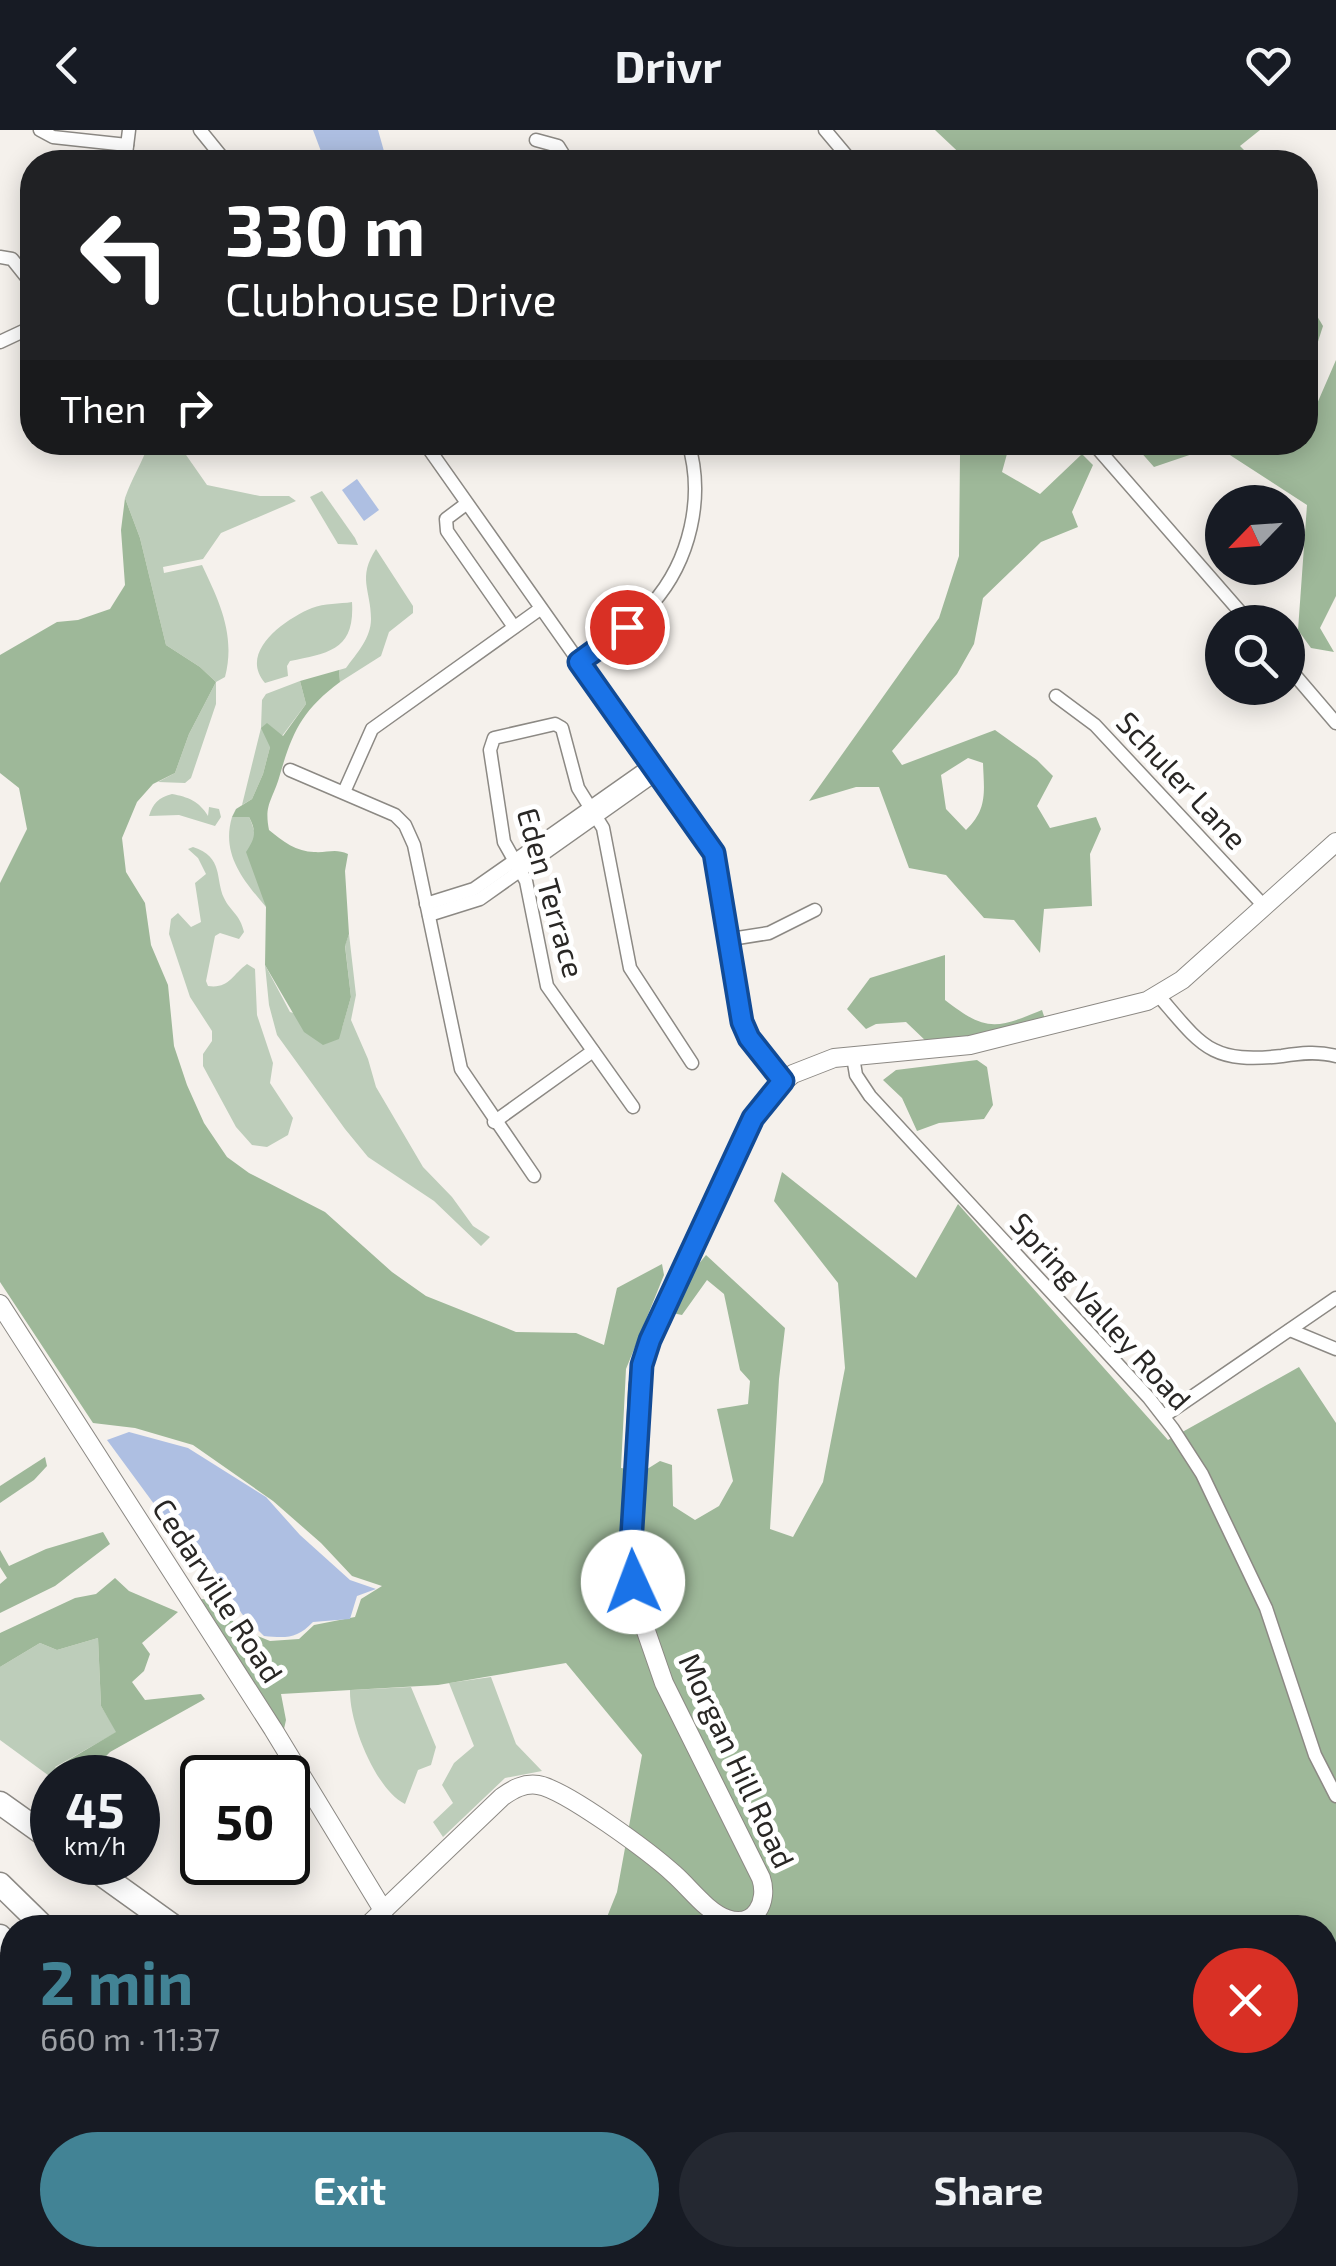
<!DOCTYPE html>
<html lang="en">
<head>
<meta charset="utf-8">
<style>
	body { margin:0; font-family:"Exo 2",sans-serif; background:#242831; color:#f1f3f6; height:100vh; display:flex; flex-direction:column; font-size:38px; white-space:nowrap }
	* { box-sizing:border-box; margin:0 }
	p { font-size:32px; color:#9ea1a6 }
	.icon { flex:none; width:55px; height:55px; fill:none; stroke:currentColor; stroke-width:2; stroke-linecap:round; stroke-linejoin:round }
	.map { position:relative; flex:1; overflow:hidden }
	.panel { position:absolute; left:0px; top:1785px; width:1338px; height:352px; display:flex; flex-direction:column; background:#171b24; border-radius:40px 40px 0 0; box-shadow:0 5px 25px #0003 }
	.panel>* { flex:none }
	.top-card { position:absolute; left:20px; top:20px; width:1298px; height:305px; border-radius:40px; box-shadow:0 5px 25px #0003; background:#202124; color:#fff; overflow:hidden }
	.needle { width:65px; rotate:245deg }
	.buttons { position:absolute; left:1205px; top:355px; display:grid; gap:20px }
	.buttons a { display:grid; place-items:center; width:100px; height:100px; border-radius:50%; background:#171b24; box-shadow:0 5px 25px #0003; font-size:50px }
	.speed { position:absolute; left:30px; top:1625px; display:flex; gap:20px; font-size:50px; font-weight:700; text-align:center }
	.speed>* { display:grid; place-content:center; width:130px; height:130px; border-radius:50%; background:#171b24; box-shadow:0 5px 25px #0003; line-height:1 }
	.speed small { font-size:25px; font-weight:400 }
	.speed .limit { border:5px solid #111; border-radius:15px; background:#fff; color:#111 }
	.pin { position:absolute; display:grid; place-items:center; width:85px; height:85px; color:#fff; margin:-42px; border:5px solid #fff; border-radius:50%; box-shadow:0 2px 10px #0007 }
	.me { position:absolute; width:110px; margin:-55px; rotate:358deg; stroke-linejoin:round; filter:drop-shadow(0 0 8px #0008) }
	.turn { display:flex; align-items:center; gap:35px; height:210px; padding:0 40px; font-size:45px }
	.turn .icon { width:130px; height:130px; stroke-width:2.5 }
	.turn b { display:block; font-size:70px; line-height:85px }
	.then { display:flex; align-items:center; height:95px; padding:0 40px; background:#0003; gap:20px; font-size:38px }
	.round { display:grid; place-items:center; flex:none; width:105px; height:105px; border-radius:52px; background:#242831 }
	.head { display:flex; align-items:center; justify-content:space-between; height:170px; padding:0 40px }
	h1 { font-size:60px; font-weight:700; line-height:75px; color:#428395 }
	.primary-button { display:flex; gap:20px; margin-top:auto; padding:20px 40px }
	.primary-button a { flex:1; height:115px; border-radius:60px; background:#428395; color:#fff; font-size:40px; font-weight:700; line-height:115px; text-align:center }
	.primary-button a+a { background:#242831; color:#f1f3f6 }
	header { display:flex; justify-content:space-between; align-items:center; height:130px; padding:0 40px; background:#171b24; font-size:45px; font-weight:700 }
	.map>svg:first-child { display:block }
</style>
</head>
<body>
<header><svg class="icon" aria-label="back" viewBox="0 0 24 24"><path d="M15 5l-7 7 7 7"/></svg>Drivr<svg class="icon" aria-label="heart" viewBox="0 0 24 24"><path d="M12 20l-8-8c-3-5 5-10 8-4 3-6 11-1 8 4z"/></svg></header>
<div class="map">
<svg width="1336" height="2136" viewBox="0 0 1336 2136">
	<rect width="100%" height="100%" fill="#f5f1ec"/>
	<g fill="#bdcdba">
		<path d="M 177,312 L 207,355 L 260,366 L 289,366 L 296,371 L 221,403 L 203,429 L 163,437 L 164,443 L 202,435 C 219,471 236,505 225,547 L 216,552 L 216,574 L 191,648 L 185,653 L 158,652 L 175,643 L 189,604 L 216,552 L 200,537 L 166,515 L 140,408 L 125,368 C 132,348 142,333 149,313 Z"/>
		<path d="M 322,361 L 355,408 L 358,415 L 338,414 L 310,367 Z"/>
		<path d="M 376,419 L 413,476 L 413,483 L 389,502 L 381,526 L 340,552 L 339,540 L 346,538 C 357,523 371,508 371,489 C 371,460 357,448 376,419 Z"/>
		<path d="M 352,472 C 355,520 329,523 290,531 L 287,536 L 288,546 L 265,553 C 238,522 285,489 312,478 C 324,473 340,474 352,472 Z"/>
		<path d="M 300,551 L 306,574 L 282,606 L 270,617 L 263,644 L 252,669 L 242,675 L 261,598 L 262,570 L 266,564 Z"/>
		<path d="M 172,664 C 188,667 199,671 208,686 L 209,677 L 219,679 L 221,687 L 215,696 L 179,685 L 149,686 C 153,673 158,668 172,664 Z"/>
		<path d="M 232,687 L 249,687 C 262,714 258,748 266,777 C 243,750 221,724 232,687 Z"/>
		<path d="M 193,717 C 224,727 215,749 224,768 C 230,781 240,784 244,802 L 239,809 L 220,803 L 215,806 L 206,851 L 208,856 C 229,859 232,845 247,834 L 255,839 L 257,885 L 273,933 L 270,953 L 293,988 L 288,1005 L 267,1017 L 252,1015 L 236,997 L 203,936 L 203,924 L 212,911 L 212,901 L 190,867 L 169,804 L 171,789 L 178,783 L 191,797 L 201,792 L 195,753 L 206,744 L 198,728 L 188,719 Z"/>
		<path d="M 349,804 L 356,865 L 351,890 L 368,929 L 376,957 L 423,1037 L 452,1067 L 473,1096 L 490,1107 L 481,1116 L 434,1071 L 368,1027 L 345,999 L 277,905 L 269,875 L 265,835 L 290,882 L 342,898 L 351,867 L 345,815 Z"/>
		<path d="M 98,1508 L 101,1576 L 117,1602 L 55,1637 L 58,1647 L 52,1648 L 0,1610 L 0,1537 L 40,1513 L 57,1520 Z"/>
		<path d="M 491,1547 L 516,1614 L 542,1641 L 505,1648 L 443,1707 L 433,1692 L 453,1673 L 442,1655 L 454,1633 L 474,1616 L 449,1553 Z"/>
		<path d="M 411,1557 L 436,1617 L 431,1635 L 418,1640 L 405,1674 C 375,1659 349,1592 350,1560 Z"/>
		<path d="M 0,1961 L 12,1978 L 12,2102 L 0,2098 Z"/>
		<path d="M 44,2125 L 99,2125 L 88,2136 L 26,2136 Z"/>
	</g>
	<g fill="#9eb899" fill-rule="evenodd">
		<path d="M 935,0 L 1260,0 L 1240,16 L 1256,32 L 969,32 Z"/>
		<path d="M 1305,166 L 1323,196 L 1305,252 Z"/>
		<path d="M 1336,230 L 1336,466 L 1320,498 L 1334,522 L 1311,518 L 1298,500 L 1307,375 L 1216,316 L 1154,337 L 1138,319 L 1145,312 L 1305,312 L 1305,277 L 1313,283 Z"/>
		<path d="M 977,313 L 1010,313 L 1002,342 L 1040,364 L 1082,324 L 1093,335 L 1072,382 L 1078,397 L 1041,412 L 983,468 L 974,514 L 957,544 L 892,621 L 902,635 L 995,600 L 1037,630 L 1053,646 L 1037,676 L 1050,698 L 1096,687 L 1101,699 L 1090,724 L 1092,776 L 1044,779 L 1040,823 L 1014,790 L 984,788 L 946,745 L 909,738 L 879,657 L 856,657 L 809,671 L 939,488 L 959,426 L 960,325 ZM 968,628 L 983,633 C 984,661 988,679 966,700 L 946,679 L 941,645 Z"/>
		<path d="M 125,368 L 140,408 L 166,515 L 200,537 L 216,552 L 189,604 L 175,643 L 153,654 L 137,672 L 122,708 L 126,742 L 145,773 L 151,815 L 168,855 L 174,916 L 187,955 L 204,993 L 227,1027 L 249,1043 L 325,1082 L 392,1142 L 426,1166 L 516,1202 L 576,1203 L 604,1215 L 617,1158 L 662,1134 L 664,1145 L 626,1239 L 621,1338 L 644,1341 L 660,1331 L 672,1335 L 673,1376 L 695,1390 L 719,1376 L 733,1351 L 717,1279 L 748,1274 L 750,1251 L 740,1240 L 724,1164 L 707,1150 L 682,1185 L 672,1183 L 697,1136 L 706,1125 L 785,1198 L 779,1249 L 770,1399 L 793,1407 L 823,1352 L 845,1238 L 838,1153 L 774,1071 L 782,1042 L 916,1148 L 958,1074 L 1168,1310 L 1299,1237 L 1336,1293 L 1336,2126 L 1325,2123 L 1325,1798 L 603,1797 L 617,1762 L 642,1625 L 566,1533 L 438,1555 L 281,1564 L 286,1590 L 284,1599 L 201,1469 L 214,1470 L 240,1499 L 270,1511 L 299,1509 L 314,1495 L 355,1487 L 361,1469 L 382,1456 L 352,1446 L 321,1413 L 273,1371 L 193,1315 L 135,1298 L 93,1293 L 0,1152 L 0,753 L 27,699 L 19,658 L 0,643 L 0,525 L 57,492 L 78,490 L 110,479 L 125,455 L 121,400 Z"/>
		<path d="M 339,540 L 340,552 C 301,581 292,603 279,648 C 272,671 264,675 269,700 C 282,711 297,722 314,722 C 328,723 335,718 348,724 L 345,741 L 349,804 L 345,816 L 351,867 L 339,909 L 323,915 L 304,902 L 265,835 L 266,777 L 246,722 C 255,708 257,702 249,687 L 232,687 L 236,679 L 252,669 L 263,644 L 270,617 L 261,598 L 267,593 L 283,606 L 306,574 L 300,551 Z"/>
		<path d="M 945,825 L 945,870 C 986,902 996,899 1042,880 L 1045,889 L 959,911 L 928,913 L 906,892 L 876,894 L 866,899 L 847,879 L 870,848 Z"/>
		<path d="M 977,930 L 987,937 L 993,975 L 984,989 L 939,993 L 917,1001 L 902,968 L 883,950 L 896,940 Z"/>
		<path d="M 45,1327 L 47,1336 L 34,1350 L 0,1373 L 0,1356 Z"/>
		<path d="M 103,1402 L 110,1414 L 55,1456 L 0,1483 L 0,1454 L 7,1448 L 0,1437 L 0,1420 L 9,1436 L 46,1419 Z"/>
		<path d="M 115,1448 L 129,1461 L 178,1482 L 142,1513 L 150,1524 L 144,1541 L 132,1552 L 145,1570 L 201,1564 L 205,1569 L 110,1622 L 86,1647 L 58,1647 L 55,1638 L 116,1602 L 101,1576 L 98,1508 L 57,1520 L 40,1513 L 0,1537 L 0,1503 L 75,1468 L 96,1464 Z"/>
		<path d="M 455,2125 L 516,2125 L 517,2136 L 461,2136 Z"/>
		<path d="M 908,2125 L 974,2125 L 967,2136 L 920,2136 Z"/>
	</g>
	<g fill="#aebfe2">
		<path d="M 313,0 L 378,0 L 387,32 L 330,32 L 322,24 Z"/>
		<path d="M 357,349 L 379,380 L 364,391 L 342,360 Z"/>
		<path d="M 129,1302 L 188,1318 L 266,1367 L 300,1405 L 350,1450 L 376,1459 L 357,1466 L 350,1489 L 313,1492 C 297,1509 286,1508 264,1506 L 242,1484 L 211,1434 L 168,1393 L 107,1310 Z"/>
	</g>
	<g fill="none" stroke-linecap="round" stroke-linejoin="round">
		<defs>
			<g id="minor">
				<path d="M 40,0 L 53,7 L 127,15"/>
				<path d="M 200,0 L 226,32"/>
				<path d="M 825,0 L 852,32"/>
				<path d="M 536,10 L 558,16 L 568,32"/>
				<path d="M 125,32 L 129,0"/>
				<path d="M 0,127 L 12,129 L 32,154"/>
				<path d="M 0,212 L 32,197"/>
				<path d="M 424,312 L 714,723 L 742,892 L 749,907 L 783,951"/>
				<path d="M 1092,312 L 1249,492"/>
				<path d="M 466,374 L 446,389 L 447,401 L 514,497"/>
				<path d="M 579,532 C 603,514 632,497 652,474 C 690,431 705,367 688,312"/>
				<path d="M 1288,537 L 1336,593"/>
				<path d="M 1056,566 L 1095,595 L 1264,776"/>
				<path d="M 290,640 L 395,685 L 405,695 L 414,715 L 461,939 L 534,1046"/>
				<path d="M 344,662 L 372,599 L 540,479"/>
				<path d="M 426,774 L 474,759 L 642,641 L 656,639"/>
				<path d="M 429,785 L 480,769 L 648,650 L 656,639"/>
				<path d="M 731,809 L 769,803 L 815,780"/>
				<path d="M 1158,865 C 1202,916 1210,934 1282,926 C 1300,923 1318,921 1336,926"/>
				<path d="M 853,927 L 856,945 L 870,966 L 1149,1268 L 1173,1299 L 1202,1344 L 1266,1478 L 1315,1625 L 1336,1666"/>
				<path d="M 633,977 L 547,856 L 526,751 L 504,712 L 490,620 L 494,608 L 555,594 L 562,598 L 578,658 L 603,698 L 630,838 L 692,933"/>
				<path d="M 494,992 L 593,921"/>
				<path d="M 1290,1200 L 1336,1219"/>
				<path d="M 1164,1286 L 1336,1168"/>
				<path d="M 383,1780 L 391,1798"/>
				<path d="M 557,2125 L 563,2136"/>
			</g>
			<g id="secondary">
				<path d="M 0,1174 L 273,1599 L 383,1780"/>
				<path d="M 365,1798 L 502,1667 C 513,1659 524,1653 538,1655 C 565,1659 651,1723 674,1744 C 690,1758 707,1782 727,1789 C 755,1799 769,1771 761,1748 L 664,1553 L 637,1475 L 631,1415 L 638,1256 L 644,1227 L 753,987 L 773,961 L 793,944 L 834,928 L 970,915 L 1147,871 L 1182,850 L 1336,712"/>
			</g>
			<path id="primary" d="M 11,2136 L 23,2125"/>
			<g id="motorway">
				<path d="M 0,1673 L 52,1710"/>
				<path d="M 84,1732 L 176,1798"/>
				<path d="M 0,1754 L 45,1798"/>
				<path d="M 0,1806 L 12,1818"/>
				<path d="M 0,1942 L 12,1959"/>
				<path d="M 165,2125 L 179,2136"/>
				<path d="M 293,2125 L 302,2136"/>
				<path d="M 347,2125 L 356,2136"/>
				<path d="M 424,2125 L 430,2136"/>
			</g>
		</defs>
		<use href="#minor" stroke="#8c8984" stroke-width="15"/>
		<use href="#secondary" stroke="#8c8984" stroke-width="20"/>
		<use href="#primary" stroke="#8c8984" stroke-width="22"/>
		<use href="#motorway" stroke="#8c8984" stroke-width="25"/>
		<use href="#minor" stroke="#fff" stroke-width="12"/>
		<use href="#secondary" stroke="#fff" stroke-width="18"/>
		<use href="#primary" stroke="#fff" stroke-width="20"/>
		<use href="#motorway" stroke="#fff" stroke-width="22"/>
	</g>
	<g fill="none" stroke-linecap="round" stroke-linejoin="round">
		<defs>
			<path id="route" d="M 627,497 L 579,532 L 714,723 L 742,892 L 749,908 L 783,951 L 753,988 L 650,1210 L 642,1235 L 631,1415 L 633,1452"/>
		</defs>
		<use href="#route" stroke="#114b97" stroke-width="25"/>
		<use href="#route" stroke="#1a73e8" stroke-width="18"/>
	</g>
	<g text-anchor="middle" stroke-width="10" stroke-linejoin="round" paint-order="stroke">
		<g font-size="30" fill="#292725" stroke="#fff">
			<text transform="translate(1181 651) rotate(47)" y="10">Schuler Lane</text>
			<text transform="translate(550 763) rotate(74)" y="10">Eden Terrace</text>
			<text transform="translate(1100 1182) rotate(48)" y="10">Spring Valley Road</text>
			<text transform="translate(217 1461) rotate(57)" y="10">Cedarville Road</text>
			<text transform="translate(736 1631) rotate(65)" y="10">Morgan Hill Road</text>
		</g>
	</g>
</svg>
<div class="buttons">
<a><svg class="needle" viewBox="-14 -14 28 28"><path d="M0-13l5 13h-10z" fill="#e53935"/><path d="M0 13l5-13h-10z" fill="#9ea1a6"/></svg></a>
<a><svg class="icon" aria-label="search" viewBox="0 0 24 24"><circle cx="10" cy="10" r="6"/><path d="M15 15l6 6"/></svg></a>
</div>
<div class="speed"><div>45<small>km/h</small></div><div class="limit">50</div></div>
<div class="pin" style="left:627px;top:497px;background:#d93025"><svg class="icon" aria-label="arrive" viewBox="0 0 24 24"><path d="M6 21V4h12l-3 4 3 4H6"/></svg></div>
<svg class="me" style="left:633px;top:1452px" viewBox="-20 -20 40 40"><circle r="19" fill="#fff"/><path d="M0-13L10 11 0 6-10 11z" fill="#1a73e8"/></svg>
<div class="top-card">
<div class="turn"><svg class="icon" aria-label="left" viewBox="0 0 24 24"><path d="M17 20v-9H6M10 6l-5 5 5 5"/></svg><div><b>330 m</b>Clubhouse Drive</div></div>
<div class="then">Then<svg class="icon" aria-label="right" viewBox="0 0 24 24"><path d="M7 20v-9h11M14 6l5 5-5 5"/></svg></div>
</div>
<section class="panel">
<div class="head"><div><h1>2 min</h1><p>660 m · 11:37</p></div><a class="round" style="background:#d93025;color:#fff"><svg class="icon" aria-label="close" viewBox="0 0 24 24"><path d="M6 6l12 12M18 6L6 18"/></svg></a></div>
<div class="primary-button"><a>Exit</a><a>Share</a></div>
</section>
</div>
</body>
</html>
